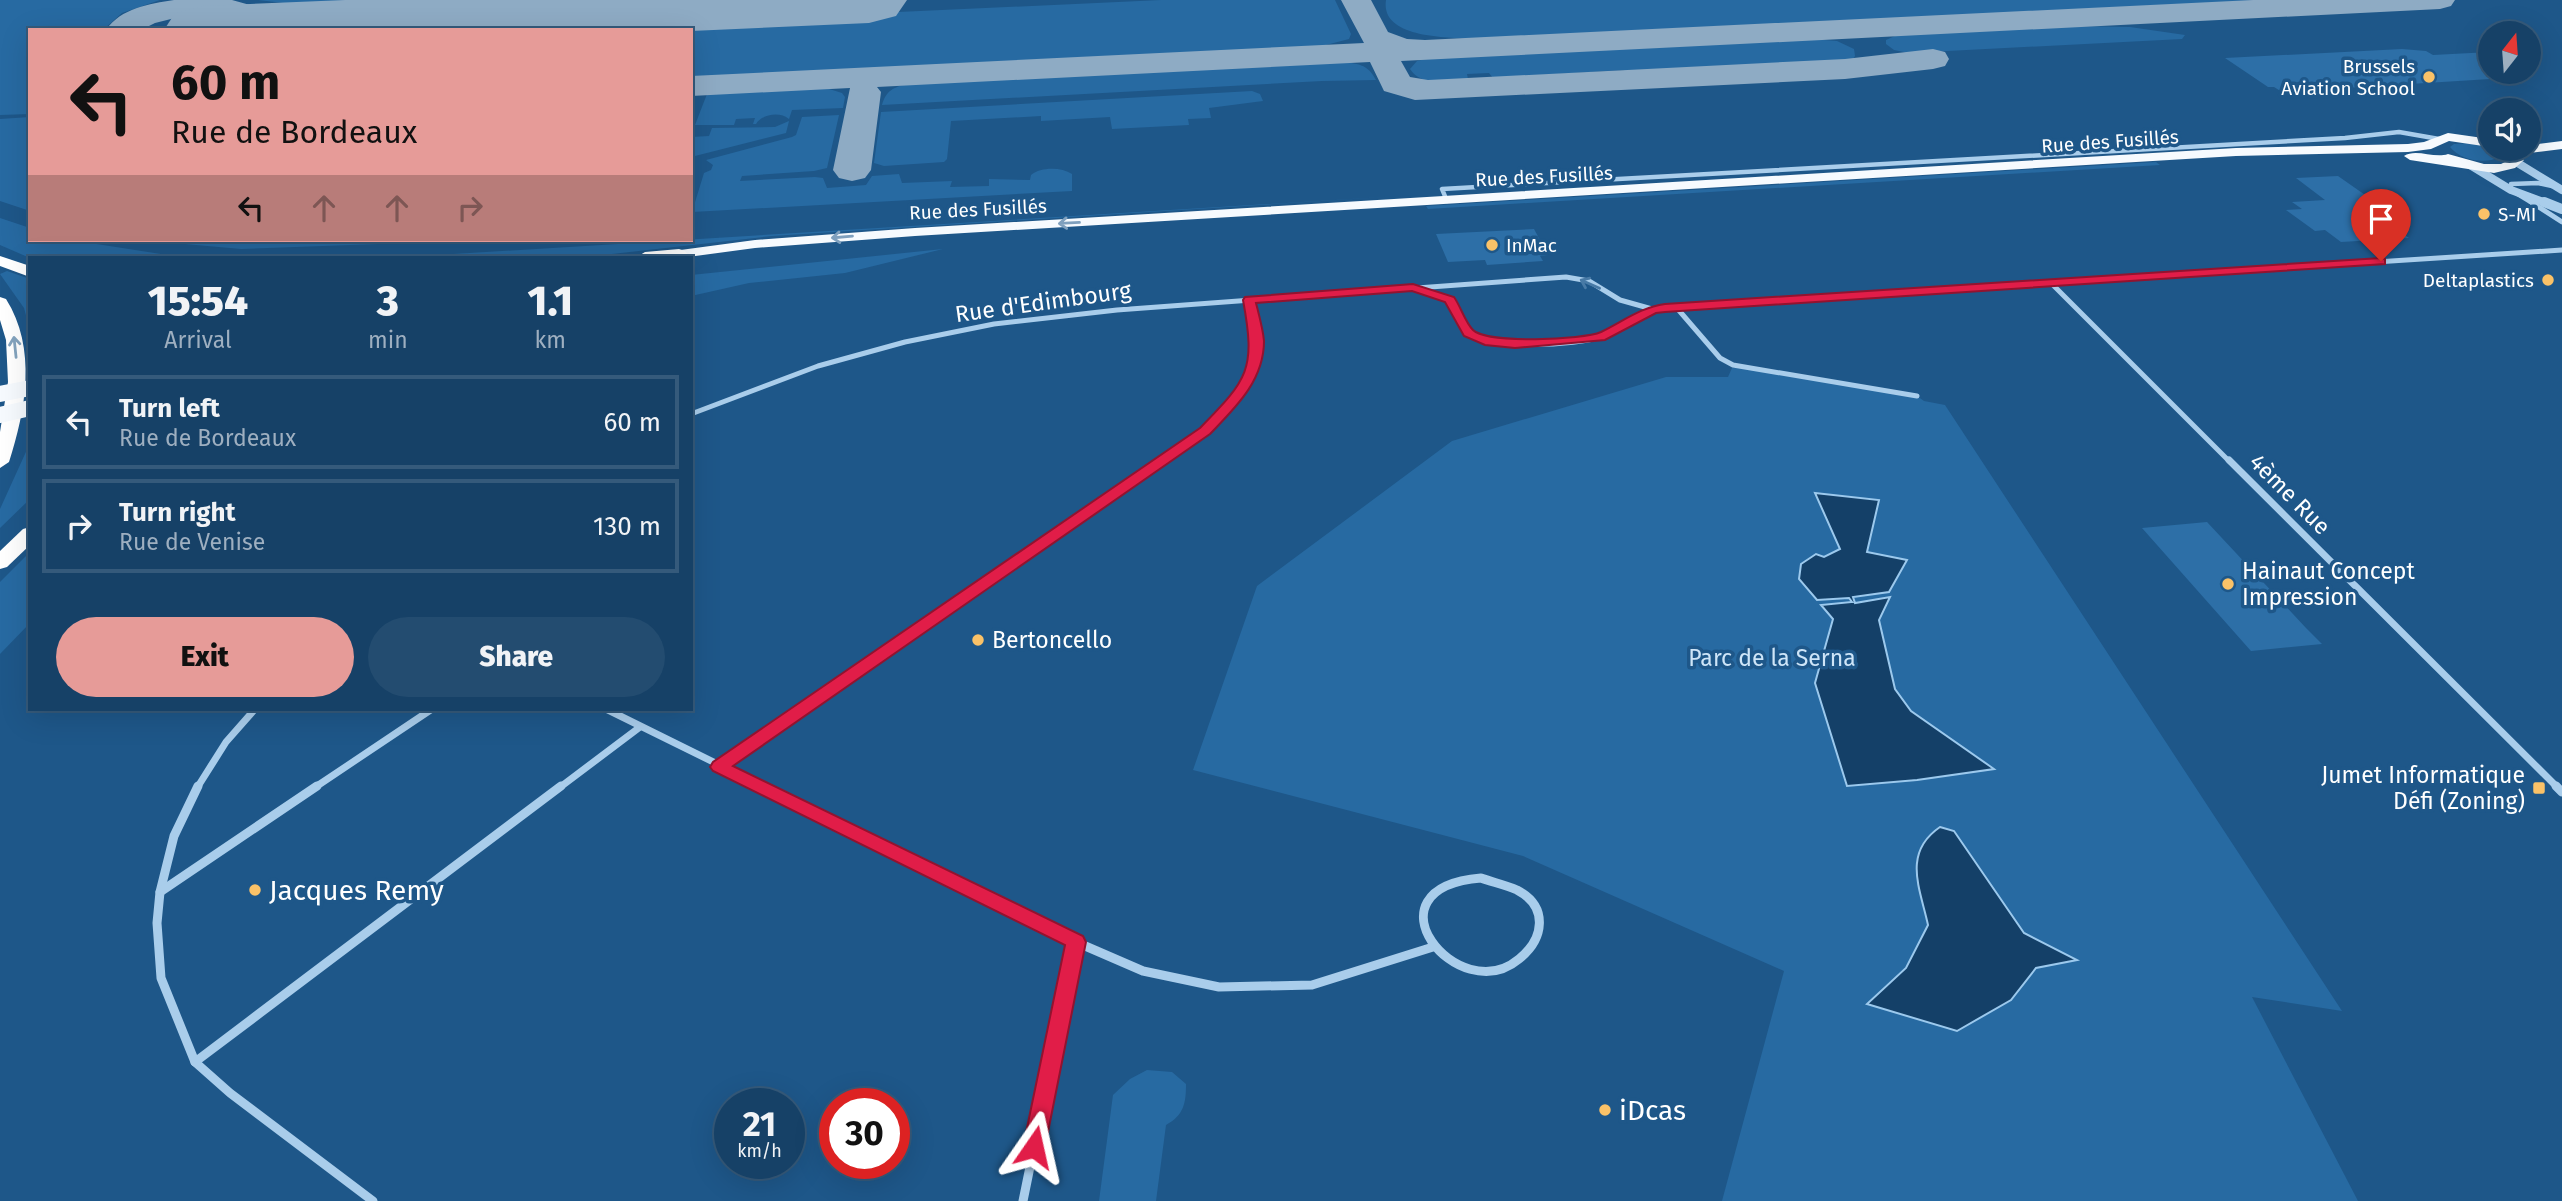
<!DOCTYPE html>
<html lang="en">
<head>
<meta charset="utf-8">
<style>
	body { margin:0; font-family:"Fira Sans",sans-serif; background:#234c70; color:#f1f3f6; height:100vh; display:flex; flex-direction:column; font-size:26px; white-space:nowrap }
	* { box-sizing:border-box; margin:0 }
	p { font-size:23px; color:#9eafc0 }
	.icon { flex:none; width:38px; height:38px; fill:none; stroke:currentColor; stroke-width:2; stroke-linecap:round; stroke-linejoin:round }
	.map { position:relative; flex:1; overflow:hidden }
	.side { position:absolute; left:28px; top:256px; width:665px; height:455px; display:flex; flex-direction:column; background:#164167; border-radius:0px; box-shadow:0 7px 28px #0002,0 0 0 2px #355a7b }
	.side>* { flex:none }
	.banner { position:absolute; left:28px; top:28px; width:665px; height:214px; border-radius:0px; box-shadow:0 7px 28px #0002,0 0 0 2px #355a7b; background:#e69b98; color:#111; overflow:hidden }
	.needle { width:46px; rotate:17deg }
	.buttons { position:absolute; left:2478px; top:21px; display:grid; gap:14px }
	.buttons a { display:grid; place-items:center; width:63px; height:63px; border-radius:50%; background:#164167; box-shadow:0 7px 28px #0002,0 0 0 2px #355a7b; font-size:35px }
	.speed { position:absolute; left:714px; top:1088px; display:flex; gap:14px; font-size:35px; font-weight:700; text-align:center }
	.speed>* { display:grid; place-content:center; width:91px; height:91px; border-radius:50%; background:#164167; box-shadow:0 7px 28px #0002,0 0 0 2px #355a7b; line-height:1 }
	.speed small { font-size:18px; font-weight:400 }
	.speed .limit { border:10px solid #d22; background:#fff; color:#111 }
	.pin { position:absolute; display:grid; place-items:center; width:60px; height:60px; color:#fff; margin:-72px -30px; border-radius:50% 50% 50% 0; rotate:-45deg; box-shadow:0 0 7px #0007 }
	.pin .icon { rotate:45deg }
	.me { position:absolute; width:77px; margin:-38px; rotate:11deg; stroke-linejoin:round; filter:drop-shadow(0 0 5px #0008) }
	.turn { display:flex; align-items:center; gap:24px; height:147px; padding:0 28px; font-size:32px }
	.turn .icon { width:91px; height:91px; stroke-width:2.5 }
	.turn b { display:block; font-size:49px; line-height:60px }
	.lanes { display:flex; align-items:center; height:66px; padding:0 28px; background:#0003; justify-content:center; gap:35px; direction:ltr }
	.lanes .off { opacity:.35 }
	.eta { display:flex; justify-content:space-evenly; align-items:center; height:119px; text-align:center }
	.eta b { font-size:42px; font-weight:800; line-height:49px }
	.action { display:flex; gap:14px; margin-top:auto; padding:14px 28px }
	.action a { flex:1; height:80px; border-radius:42px; background:#e69b98; color:#111; font-size:28px; font-weight:800; line-height:80px; text-align:center }
	.action a+a { background:#234c70; color:#f1f3f6 }
	ul { padding:0; list-style:none }
	li { display:flex; align-items:center; gap:21px; height:94px; margin:0 14px 10px; padding:0 14px; border:4px solid #355a7b; border-radius:0px }
	li div { flex:1 }
	li b { display:block; font-size:26px }
	li em { font-style:normal }
	.map>svg:first-child { display:block }
</style>
</head>
<body>
<div class="map">
<svg width="2562" height="1201" viewBox="0 0 2562 1201">
	<rect width="100%" height="100%" fill="#1e5789"/>
	<g fill="#276aa2">
		<path d="M 0,0 L 160,0 L 122,13 L 103,30 L 30,30 L 30,114 L 0,115 Z"/>
		<path d="M 258,0 L 414,0 L 343,10 Z"/>
		<path d="M 1161,0 L 1335,0 L 1351,34 L 1349,39 L 1322,46 L 691,77 L 691,30 L 508,30 Z"/>
		<path d="M 1386,0 L 2268,0 L 1471,39 C 1446,37 1380,38 1386,0 Z"/>
		<path d="M 2070,26 L 2130,27 L 2185,35 L 2182,39 L 1909,53 L 1894,50 L 1886,44 L 1886,40 L 1897,35 Z"/>
		<path d="M 1811,39 L 1837,41 L 1854,49 L 1855,56 L 1853,59 L 1838,63 L 1627,74 L 1624,70 L 1493,78 L 1489,73 L 1467,74 L 1468,79 L 1454,80 L 1455,83 C 1440,84 1419,83 1410,69 L 1417,61 L 1429,58 Z"/>
		<path d="M 1339,62 C 1357,63 1368,64 1376,80 L 1322,81 L 882,105 C 886,91 893,87 908,84 Z"/>
		<path d="M 826,88 L 842,93 L 845,97 L 843,108 L 792,110 L 789,119 C 780,111 762,114 756,124 L 753,124 L 755,118 L 736,119 L 734,125 L 695,125 L 707,94 Z"/>
		<path d="M 1252,91 L 1260,94 L 1263,101 L 1209,108 L 1211,118 L 1188,119 L 1189,125 L 1112,129 L 1110,117 L 1041,121 L 1041,116 L 951,121 L 947,159 L 944,162 L 884,166 L 874,163 L 881,112 Z"/>
		<path d="M 839,115 L 827,168 L 814,171 L 742,176 L 740,181 L 815,177 L 823,178 L 827,188 L 866,185 L 872,176 L 899,174 L 902,183 L 952,181 L 950,187 L 989,186 L 989,179 L 1030,180 L 1031,175 C 1041,167 1061,167 1072,174 L 1072,191 L 692,212 L 704,173 L 711,170 L 713,165 L 706,160 L 792,137 L 796,135 L 802,117 Z"/>
		<path d="M 30,117 L 30,211 L 0,201 L 0,119 Z"/>
		<path d="M 789,121 L 786,133 L 691,157 L 691,137 L 709,136 L 712,128 L 775,127 Z"/>
		<path d="M 2473,143 L 2493,149 L 2499,157 C 2485,165 2460,160 2450,147 L 2454,144 Z"/>
		<path d="M 2156,162 L 2160,165 L 1428,209 L 1426,206 Z"/>
		<path d="M 1417,195 L 772,236 L 585,257 L 404,257 Z"/>
		<path d="M 0,218 L 30,228 L 30,240 L 71,240 L 180,257 L 30,258 L 0,245 Z"/>
		<path d="M 140,240 L 489,240 L 241,249 Z"/>
		<path d="M 943,249 L 845,273 L 749,283 L 691,296 L 691,275 Z"/>
		<path d="M 7,271 L 30,279 L 30,330 L 24,308 L 0,274 Z"/>
		<path d="M 1732,368 L 1750,368 L 1917,396 L 1924,401 L 1945,405 L 2342,1011 L 2252,997 L 2358,1201 L 1722,1201 L 1784,971 L 1523,856 L 1193,770 L 1257,586 L 1452,441 L 1666,377 L 1728,377 Z"/>
		<path d="M 30,443 L 30,499 L 0,528 L 0,509 Z"/>
		<path d="M 30,552 L 30,623 L 0,654 L 0,582 Z"/>
		<path d="M 1147,1070 L 1172,1072 L 1186,1084 C 1186,1103 1184,1115 1166,1125 L 1156,1201 L 1099,1201 L 1113,1095 L 1130,1079 Z"/>
	</g>
	<g fill="#144068" stroke="#9cc9ed" stroke-width="2">
		<path d="M 1815,493 L 1879,500 L 1867,552 L 1907,560 L 1889,592 L 1853,597 L 1855,603 L 1890,597 L 1879,620 L 1895,689 L 1911,711 L 1994,769 L 1917,780 L 1847,786 L 1815,683 L 1833,619 L 1821,605 L 1852,602 L 1849,598 L 1817,600 L 1799,579 L 1801,564 L 1816,554 L 1824,557 L 1840,549 Z"/>
		<path d="M 1940,827 L 1954,831 L 2024,933 L 2077,960 L 2036,968 L 2011,1000 L 1957,1031 L 1867,1004 L 1906,968 L 1928,925 C 1920,888 1902,853 1940,827 Z"/>
	</g>
	<g fill="none" stroke-linecap="round" stroke-linejoin="round">
		<g fill="#8eabc4" fill-rule="evenodd">
			<path d="M 174,0 L 232,0 L 250,5 L 254,16 C 302,25 353,7 401,0 C 420,0 441,0 461,0 L 457,6 L 342,30 L 234,30 L 227,28 L 223,17 L 179,17 L 155,23 L 141,30 L 106,30 C 121,8 149,4 174,0 Z"/>
			<path d="M 582,0 L 685,0 L 691,2 L 695,8 L 691,14 C 667,20 597,21 582,0 Z"/>
			<path d="M 1341,0 L 1371,0 L 1388,32 L 1407,39 L 1425,40 L 2253,0 L 2455,0 L 2451,6 L 2440,9 L 1401,61 L 1410,77 L 1428,80 L 1845,59 L 1933,49 L 1945,52 L 1949,59 L 1945,66 L 1933,69 L 1845,79 L 1415,100 L 1384,91 L 1370,62 L 877,87 L 881,92 L 871,170 L 865,178 L 852,181 L 839,178 L 833,170 L 850,88 L 691,96 L 691,76 L 1364,43 Z"/>
		</g>
		<path fill="#8eabc4" fill-rule="evenodd" d="M 345,0 L 907,0 L 896,16 L 869,23 L 691,31 L 164,30 L 175,13 L 203,6 Z"/>
	</g>
	<g fill="#2d6fa7">
		<path d="M 2402,49 L 2426,51 L 2433,55 L 2490,52 L 2490,79 L 2282,92 L 2274,87 L 2268,87 L 2225,58 Z"/>
		<path d="M 2338,176 L 2408,225 L 2392,226 L 2409,238 L 2341,242 L 2325,230 L 2315,231 L 2286,210 L 2302,209 L 2292,202 L 2325,200 L 2296,178 Z"/>
		<path d="M 1534,229 L 1548,255 L 1540,256 L 1543,261 L 1487,265 L 1485,260 L 1448,262 L 1436,234 Z"/>
		<path d="M 2207,522 L 2306,628 L 2322,644 L 2251,651 L 2142,528 Z"/>
	</g>
	<g fill="none" stroke-linecap="round" stroke-linejoin="round">
		<g stroke="#a9cdeb" stroke-width="4.5">
			<path d="M 1447,201 L 1442,189 L 2345,138 L 2399,132 L 2439,139"/>
			<path d="M 2534,204 L 2511,190 L 2511,184 L 2538,183 L 2552,186"/>
		</g>
		<g stroke="#a9cdeb" stroke-width="5">
			<path d="M 2531,202 L 2562,222"/>
			<path d="M 2051,283 L 2230,462"/>
			<path d="M 1413,287 L 1450,300 C 1455,310 1459,326 1468,333 C 1488,350 1577,345 1601,337 C 1624,329 1641,313 1665,308 L 2562,250"/>
			<path d="M 1676,307 L 1720,358 L 1733,365 L 1917,396"/>
			<path d="M 691,414 L 818,366 L 905,342 L 994,324 L 1117,310 L 1566,277 L 1589,281 L 1620,300 L 1652,309"/>
			<path d="M 1161,462 C 1196,437 1247,406 1254,360 C 1257,340 1252,319 1249,300"/>
		</g>
		<g stroke="#a9cdeb" stroke-width="7">
			<path d="M 2229,460 L 2558,788"/>
			<path d="M 606,709 L 766,788"/>
			<path d="M 719,767 L 1163,460"/>
			<path d="M 197,788 L 226,742 L 255,709"/>
			<path d="M 314,788 L 432,709"/>
			<path d="M 559,788 L 640,727"/>
		</g>
		<g stroke="#a9cdeb" stroke-width="9">
			<path d="M 198,786 L 174,836 L 160,892 L 157,923 L 161,978 L 195,1062 L 230,1093 L 373,1201"/>
			<path d="M 762,786 L 1076,942 L 1143,971 L 1219,987 L 1312,985 L 1433,947"/>
			<path d="M 2556,786 L 2562,792"/>
			<path d="M 1481,878 C 1492,882 1506,885 1517,890 C 1549,907 1544,939 1519,959 C 1458,1010 1360,888 1481,878 Z"/>
			<path d="M 160,892 L 317,786"/>
			<path d="M 195,1062 L 561,786"/>
			<path d="M 1023,1201 L 1076,942"/>
		</g>
		<g stroke="#a9cdeb" stroke-width="8">
			<path d="M 2516,162 L 2562,190"/>
			<path d="M 2470,165 L 2511,190 L 2549,204"/>
		</g>
		<path stroke="#a9cdeb" stroke-width="10" d="M 2544,202 L 2562,209"/>
		<g fill="#f6fafe" fill-rule="evenodd">
			<path d="M 2448,133 L 2490,139 L 2490,147 L 2449,141 L 2431,149 L 2408,152 L 2236,156 L 915,236 L 755,248 L 688,257 L 651,257 L 658,253 L 755,240 L 915,228 L 2236,148 L 2408,144 L 2424,142 Z"/>
			<path d="M 2562,141 L 2562,149 L 2529,153 L 2523,149 L 2529,149 L 2529,145 Z"/>
			<path d="M 2499,149 L 2512,149 L 2524,160 L 2515,168 L 2494,173 L 2410,160 L 2404,156 C 2416,148 2434,159 2448,154 L 2484,164 L 2501,164 L 2509,160 Z"/>
		</g>
		<g fill="#fff" fill-rule="evenodd">
			<path d="M 679,249 L 685,251 L 687,254 L 685,257 L 637,257 L 645,252 Z"/>
			<path d="M 0,256 L 30,266 L 30,277 L 0,266 Z"/>
			<path d="M 0,297 L 6,299 C 37,348 26,410 9,462 L 0,468 L 0,432 L 8,382 L 6,340 L 0,320 Z"/>
			<path d="M 30,527 L 30,545 L 7,567 L 0,569 L 0,551 L 23,529 Z"/>
		</g>
		<g stroke="#f6fafe" stroke-width="16">
			<path d="M 0,394 L 30,388"/>
			<path d="M 0,415 L 30,408"/>
		</g>
	</g>
	<defs><path id="oneway-shaft" d="M-6 0H5M1.5-3L5.5 0L1.5 3" fill="none" stroke-width="1.6" stroke-linecap="round" stroke-linejoin="round" transform="scale(1.75)"/></defs>
	<g stroke="#7fa0be">
		<use href="#oneway-shaft" transform="translate(1069 223) rotate(177)"/>
		<use href="#oneway-shaft" transform="translate(842 237) rotate(175)"/>
	</g>
	<use stroke="#487aa6" href="#oneway-shaft" transform="translate(1590 284) rotate(-156)"/>
	<use stroke="#83a3be" href="#oneway-shaft" transform="translate(15 347) rotate(-96)"/>
	<path fill="#e11d48" stroke="#92132f" stroke-width="2" d="M 2381,258 L 2385,259 L 2385,264 L 1665,312 L 1656,313 L 1605,340 L 1515,348 L 1485,345 L 1464,336 L 1445,302 L 1412,291 L 1256,303 C 1259,315 1263,329 1264,341 C 1264,381 1235,408 1210,434 L 733,766 L 1083,936 L 1086,942 L 1045,1147 L 1042,1154 L 1034,1157 L 1026,1154 L 1023,1147 L 1065,945 L 713,771 L 710,767 L 713,762 L 1200,428 C 1248,379 1256,370 1243,300 L 1245,297 L 1413,284 L 1454,297 C 1461,307 1465,322 1473,330 C 1487,344 1583,340 1601,332 C 1622,322 1641,307 1665,304 Z"/>
	<g fill="#fac268" stroke="#1e5789" stroke-width="2.5">
		<circle cx="2429" cy="77" r="7"/>
		<circle cx="2484" cy="214" r="7"/>
		<circle cx="1492" cy="245" r="7"/>
		<circle cx="2548" cy="280" r="7"/>
		<circle cx="2228" cy="584" r="7"/>
		<circle cx="978" cy="640" r="7"/>
		<rect x="2532" y="781" width="14" height="14" rx="3.5"/>
		<circle cx="255" cy="890" r="7"/>
		<circle cx="1605" cy="1110" r="7"/>
	</g>
	<g text-anchor="middle" stroke-width="7" stroke-linejoin="round" paint-order="stroke">
		<g font-size="19" fill="#fff" stroke="#1e5789" text-anchor="end">
			<text x="2415" y="73">Brussels<tspan x="2415" dy="22">Aviation School</tspan></text>
			<text x="2498" y="221" text-anchor="start">S-MI</text>
			<text x="1506" y="252" text-anchor="start">InMac</text>
			<text x="2534" y="287">Deltaplastics</text>
		</g>
		<g font-size="19" fill="#fff" stroke="#1e5789">
			<text transform="translate(2110 141) rotate(-4)" y="7">Rue des Fusillés</text>
			<text transform="translate(1544 176) rotate(-3)" y="7">Rue des Fusillés</text>
			<text transform="translate(978 209) rotate(-3)" y="7">Rue des Fusillés</text>
		</g>
		<g font-size="23" fill="#fff" stroke="#1e5789">
			<text transform="translate(1043 302) rotate(-8)" y="8">Rue d'Edimbourg</text>
			<text transform="translate(2290 494) rotate(45)" y="8">4ème Rue</text>
		</g>
		<g font-size="23" fill="#fff" stroke="#1e5789" text-anchor="start">
			<text x="2242" y="579">Hainaut Concept<tspan x="2242" dy="26">Impression</tspan></text>
			<text x="992" y="648">Bertoncello</text>
			<text x="2525" y="783" text-anchor="end">Jumet Informatique<tspan x="2525" dy="26">Défi (Zoning)</tspan></text>
		</g>
		<g font-size="23" fill="#cee5f8" stroke="#1e5789">
			<text x="1772" y="666">Parc de la Serna</text>
		</g>
		<g font-size="28" fill="#fff" stroke="#1e5789" text-anchor="start">
			<text x="269" y="900">Jacques Remy</text>
			<text x="1619" y="1120">iDcas</text>
		</g>
	</g>
</svg>
<div class="buttons">
<a><svg class="needle" viewBox="-14 -14 28 28"><path d="M0-13l5 13h-10z" fill="#e53935"/><path d="M0 13l5-13h-10z" fill="#9eafc0"/></svg></a>
<a><svg class="icon" aria-label="sound" viewBox="0 0 24 24"><path d="M4 9h4l5-4v14l-5-4H4zM17 9q2 3 0 6"/></svg></a>
</div>
<div class="speed"><div>21<small>km/h</small></div><div class="limit">30</div></div>
<div class="pin" style="left:2381px;top:261px;background:#d93025"><svg class="icon" aria-label="arrive" viewBox="0 0 24 24"><path d="M6 21V4h12l-3 4 3 4H6"/></svg></div>
<svg class="me" style="left:1034px;top:1147px" viewBox="-20 -20 40 40"><path d="M0-17L14 15 0 8-14 15z" fill="#e11d48" stroke="#fff" stroke-width="4"/></svg>
<div class="banner">
<div class="turn"><svg class="icon" aria-label="left" viewBox="0 0 24 24"><path d="M17 20v-9H6M10 6l-5 5 5 5"/></svg><div><b>60 m</b>Rue de Bordeaux</div></div>
<div class="lanes"><svg class="icon" aria-label="left" viewBox="0 0 24 24"><path d="M17 20v-9H6M10 6l-5 5 5 5"/></svg><svg class="icon off" aria-label="ahead" viewBox="0 0 24 24"><path d="M12 20V5M6 11l6-6 6 6"/></svg><svg class="icon off" aria-label="ahead" viewBox="0 0 24 24"><path d="M12 20V5M6 11l6-6 6 6"/></svg><svg class="icon off" aria-label="right" viewBox="0 0 24 24"><path d="M7 20v-9h11M14 6l5 5-5 5"/></svg></div>
</div>
<section class="side">
<div class="eta">
<div><b>15:54</b><p>Arrival</p></div>
<div><b>3</b><p>min</p></div>
<div><b>1.1</b><p>km</p></div>
</div>
<ul>
<li><svg class="icon" aria-label="left" viewBox="0 0 24 24"><path d="M17 20v-9H6M10 6l-5 5 5 5"/></svg><div><b>Turn left</b><p>Rue de Bordeaux</p></div><em>60 m</em></li>
<li><svg class="icon" aria-label="right" viewBox="0 0 24 24"><path d="M7 20v-9h11M14 6l5 5-5 5"/></svg><div><b>Turn right</b><p>Rue de Venise</p></div><em>130 m</em></li>
</ul>
<div class="action"><a>Exit</a><a>Share</a></div>
</section>
</div>
</body>
</html>
